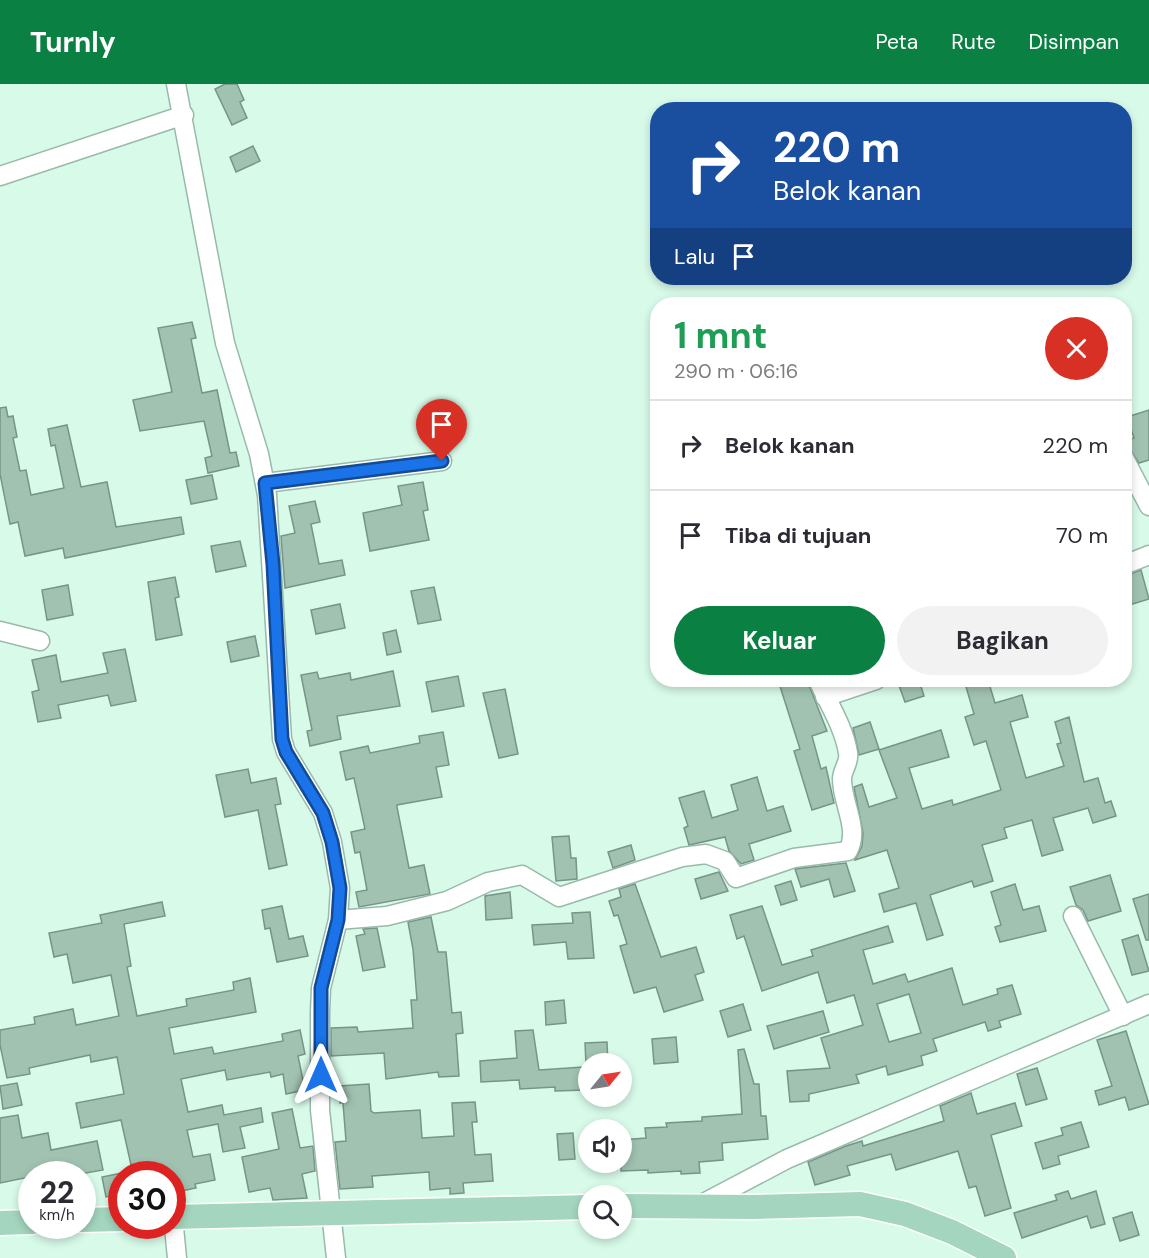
<!DOCTYPE html>
<html lang="id">
<head>
<meta charset="utf-8">
<style>
	body { margin:0; font-family:"DM Sans",sans-serif; background:#f2f2f3; color:#2b2b33; height:100vh; display:flex; flex-direction:column; font-size:22px; white-space:nowrap }
	* { box-sizing:border-box; margin:0 }
	p { font-size:20px; color:#7c7c81 }
	.icon { flex:none; width:33px; height:33px; fill:none; stroke:currentColor; stroke-width:2; stroke-linecap:round; stroke-linejoin:round }
	.map { position:relative; flex:1; overflow:hidden }
	.drawer { position:absolute; left:650px; top:213px; width:482px; height:390px; display:flex; flex-direction:column; background:#fff; border-radius:24px; box-shadow:0 3px 9px #0003 }
	.drawer>* { flex:none }
	.guide { position:absolute; left:650px; top:18px; width:482px; height:183px; border-radius:24px; box-shadow:0 3px 9px #0003; background:#1a4fa0; color:#fff; overflow:hidden }
	.needle { width:39px; rotate:60deg }
	.controls { position:absolute; left:578px; top:969px; display:grid; gap:12px }
	.controls a { display:grid; place-items:center; width:54px; height:54px; border-radius:50%; background:#fff; box-shadow:0 3px 9px #0003; font-size:30px }
	.speed { position:absolute; left:18px; top:1077px; display:flex; gap:12px; font-size:30px; font-weight:700; text-align:center }
	.speed>* { display:grid; place-content:center; width:78px; height:78px; border-radius:50%; background:#fff; box-shadow:0 3px 9px #0003; line-height:1 }
	.speed small { font-size:15px; font-weight:400 }
	.speed .limit { border:9px solid #d22; background:#fff; color:#111 }
	.pin { position:absolute; display:grid; place-items:center; width:51px; height:51px; color:#fff; margin:-62px -26px; border-radius:50% 50% 50% 0; rotate:-45deg; box-shadow:0 0 6px #0007 }
	.pin .icon { rotate:45deg }
	.me { position:absolute; width:66px; margin:-33px; rotate:0deg; stroke-linejoin:round; filter:drop-shadow(0 0 4px #0008) }
	.turn { display:flex; align-items:center; gap:21px; height:126px; padding:0 24px; font-size:27px }
	.turn .icon { width:78px; height:78px; stroke-width:2.5 }
	.turn b { display:block; font-size:42px; line-height:51px }
	.then { display:flex; align-items:center; height:57px; padding:0 24px; background:#0003; gap:12px; font-size:22px }
	.round { display:grid; place-items:center; flex:none; width:63px; height:63px; border-radius:32px; background:#f2f2f3 }
	.head { display:flex; align-items:center; justify-content:space-between; height:102px; padding:0 24px }
	h1 { font-size:36px; font-weight:700; line-height:45px; color:#1e9e55 }
	.action { display:flex; gap:12px; margin-top:auto; padding:12px 24px }
	.action a { flex:1; height:69px; border-radius:36px; background:#0b8043; color:#fff; font-size:24px; font-weight:700; line-height:69px; text-align:center }
	.action a+a { background:#f2f2f3; color:#2b2b33 }
	ul { padding:0; list-style:none }
	li { display:flex; align-items:center; gap:18px; height:90px; padding:0 24px; border-top:2px solid #e1e1e2 }
	li div { flex:1 }
	li b { display:block; font-size:22px }
	li em { font-style:normal }
	header { display:flex; align-items:center; gap:36px; box-sizing:border-box; height:84px; padding:0 30px; background:#0b8043; color:#fff }
	header strong { font-size:28px }
	nav { display:flex; gap:33px; margin-inline-start:auto; font-size:21px }
	.map>svg:first-child { display:block }
</style>
</head>
<body>
<header>
<strong>Turnly</strong>
<nav><a>Peta</a><a>Rute</a><a>Disimpan</a></nav>
</header>
<div class="map">
<svg width="1149" height="1174" viewBox="0 0 1149 1174">
	<rect width="100%" height="100%" fill="#d8fae9"/>
	<g fill="#a1c2b1" stroke="#769586" stroke-width="1.5" fill-rule="evenodd">
		<path d="M 225,0 L 237,0 L 244,16 L 240,18 L 247,34 L 232,41 L 215,5 Z"/>
		<path d="M 253,62 L 260,77 L 236,88 L 230,73 Z"/>
		<path d="M 192,238 L 196,254 L 191,255 L 202,309 L 217,306 L 230,369 L 236,368 L 239,382 L 208,389 L 205,374 L 212,372 L 204,337 L 140,347 L 133,316 L 172,308 L 158,244 Z"/>
		<path d="M 6,323 L 8,333 L 13,332 L 17,353 L 13,354 L 20,387 L 26,386 L 31,411 L 64,404 L 55,361 L 51,362 L 48,345 L 67,341 L 81,403 L 107,398 L 116,443 L 181,433 L 184,450 L 65,474 L 63,464 L 25,472 L 18,438 L 10,440 L 0,390 L 0,324 Z"/>
		<path d="M 1149,326 L 1149,376 L 1139,379 L 1124,357 L 1134,354 L 1127,333 Z"/>
		<path d="M 212,391 L 217,415 L 191,420 L 186,396 Z"/>
		<path d="M 423,398 L 428,426 L 423,427 L 429,456 L 370,467 L 363,429 L 402,421 L 398,402 Z"/>
		<path d="M 315,417 L 320,438 L 311,440 L 319,480 L 342,476 L 345,491 L 285,504 L 281,452 L 295,449 L 289,422 Z"/>
		<path d="M 240,457 L 246,482 L 216,488 L 211,462 Z"/>
		<path d="M 1141,486 L 1149,515 L 1126,522 L 1124,492 Z"/>
		<path d="M 175,493 L 179,513 L 175,514 L 182,551 L 156,556 L 148,498 Z"/>
		<path d="M 68,501 L 73,531 L 47,536 L 42,506 Z"/>
		<path d="M 434,503 L 441,536 L 418,540 L 411,507 Z"/>
		<path d="M 340,520 L 345,544 L 316,550 L 311,526 Z"/>
		<path d="M 396,546 L 401,568 L 387,571 L 383,549 Z"/>
		<path d="M 255,552 L 259,572 L 231,578 L 227,558 Z"/>
		<path d="M 125,565 L 136,617 L 111,622 L 108,611 L 58,621 L 61,634 L 38,638 L 32,608 L 39,606 L 32,576 L 56,571 L 61,598 L 108,589 L 103,569 Z"/>
		<path d="M 393,587 L 400,622 L 337,632 L 341,655 L 310,662 L 307,647 L 312,646 L 301,591 L 317,588 L 319,595 L 350,589 L 351,596 Z"/>
		<path d="M 458,592 L 464,622 L 432,628 L 426,598 Z"/>
		<path d="M 778,596 L 807,596 L 827,647 L 812,652 L 821,685 L 826,683 L 834,719 L 812,726 L 794,667 L 800,665 Z"/>
		<path d="M 897,596 L 919,596 L 924,612 L 905,618 Z"/>
		<path d="M 964,596 L 988,596 L 995,619 L 1022,611 L 1028,633 L 1010,638 L 1026,694 L 1064,682 L 1057,660 L 1061,659 L 1055,638 L 1069,633 L 1084,698 L 1098,694 L 1105,719 L 1111,717 L 1116,732 L 1093,739 L 1088,724 L 1053,734 L 1063,766 L 1042,772 L 1032,736 L 1004,744 L 1007,754 L 982,761 L 993,797 L 974,803 L 972,797 L 930,811 L 943,851 L 927,856 L 916,819 L 884,828 L 879,810 L 899,804 L 887,766 L 855,776 L 862,762 L 863,749 L 854,703 L 862,700 L 869,723 L 897,714 L 879,666 L 941,646 L 949,673 L 909,684 L 922,725 L 952,716 L 953,721 L 1001,706 L 986,657 L 974,661 L 965,633 L 974,630 Z"/>
		<path d="M 505,605 L 518,670 L 499,674 L 483,609 Z"/>
		<path d="M 870,638 L 879,665 L 859,671 L 853,644 Z"/>
		<path d="M 443,648 L 449,681 L 436,683 L 442,713 L 397,721 L 397,723 L 409,784 L 424,781 L 430,810 L 359,823 L 356,808 L 367,806 L 360,768 L 355,769 L 351,748 L 365,745 L 354,694 L 346,696 L 340,668 L 368,662 L 370,669 L 420,659 L 419,652 Z"/>
		<path d="M 248,685 L 251,699 L 276,694 L 281,720 L 275,721 L 287,781 L 269,785 L 258,726 L 225,733 L 216,691 Z"/>
		<path d="M 757,693 L 767,727 L 783,722 L 791,747 L 749,760 L 754,776 L 741,780 L 729,767 L 725,753 L 689,761 L 684,744 L 688,742 L 679,714 L 704,707 L 712,734 L 738,726 L 731,701 Z"/>
		<path d="M 569,752 L 571,774 L 576,774 L 577,795 L 556,797 L 552,753 Z"/>
		<path d="M 631,761 L 635,776 L 613,784 L 608,768 Z"/>
		<path d="M 846,779 L 855,807 L 834,813 L 829,795 L 801,803 L 795,785 Z"/>
		<path d="M 719,788 L 728,807 L 701,815 L 695,795 Z"/>
		<path d="M 1110,791 L 1121,827 L 1088,837 L 1083,826 L 1076,821 L 1070,803 Z"/>
		<path d="M 791,797 L 797,816 L 781,821 L 775,802 Z"/>
		<path d="M 635,800 L 661,873 L 696,863 L 704,888 L 695,891 L 703,916 L 664,928 L 656,903 L 634,909 L 620,862 L 627,860 L 618,831 L 614,832 L 609,817 L 621,813 L 619,805 Z"/>
		<path d="M 1015,800 L 1023,826 L 1039,822 L 1046,847 L 1000,858 L 995,843 L 1001,841 L 991,808 Z"/>
		<path d="M 510,808 L 512,834 L 486,836 L 485,812 Z"/>
		<path d="M 1149,810 L 1149,856 L 1146,856 L 1133,815 Z"/>
		<path d="M 162,818 L 165,832 L 124,840 L 131,882 L 127,883 L 137,932 L 187,922 L 186,915 L 234,906 L 233,898 L 250,894 L 256,928 L 169,944 L 174,970 L 212,963 L 214,970 L 283,957 L 282,950 L 300,946 L 305,970 L 298,972 L 305,1006 L 286,1010 L 283,990 L 271,993 L 270,988 L 227,996 L 225,986 L 181,995 L 188,1028 L 222,1021 L 224,1031 L 261,1024 L 263,1038 L 240,1043 L 245,1064 L 223,1068 L 218,1040 L 187,1046 L 193,1073 L 210,1070 L 215,1096 L 195,1100 L 196,1104 L 172,1109 L 172,1090 L 133,1090 L 121,1036 L 81,1044 L 76,1019 L 124,1010 L 117,973 L 91,978 L 90,971 L 29,984 L 30,990 L 7,994 L 0,961 L 0,946 L 35,940 L 34,933 L 73,925 L 76,941 L 119,932 L 111,891 L 73,899 L 67,870 L 54,873 L 49,849 L 102,839 L 100,831 Z"/>
		<path d="M 282,822 L 289,855 L 303,852 L 308,872 L 277,878 L 270,844 L 265,845 L 262,826 Z"/>
		<path d="M 762,822 L 782,881 L 813,872 L 811,866 L 888,842 L 893,858 L 863,866 L 873,900 L 905,890 L 908,898 L 952,884 L 963,921 L 998,910 L 997,905 L 1012,901 L 1021,930 L 999,937 L 1001,943 L 988,947 L 985,938 L 933,955 L 937,967 L 921,972 L 923,981 L 888,991 L 886,982 L 856,991 L 859,999 L 809,1010 L 809,1017 L 790,1018 L 787,987 L 830,984 L 821,954 L 863,941 L 854,911 L 827,919 L 818,888 L 762,907 L 744,852 L 737,855 L 730,831 ZM 909,910 L 921,949 L 889,958 L 877,920 Z"/>
		<path d="M 590,828 L 594,874 L 568,875 L 566,858 L 534,861 L 532,841 L 573,839 L 572,829 Z"/>
		<path d="M 431,833 L 438,868 L 446,868 L 452,929 L 461,928 L 463,949 L 456,950 L 459,992 L 439,993 L 438,988 L 386,995 L 384,969 L 331,972 L 331,944 L 357,943 L 358,948 L 413,944 L 411,916 L 417,916 L 413,865 L 408,838 Z"/>
		<path d="M 377,844 L 385,883 L 363,887 L 356,852 L 365,850 L 363,845 Z"/>
		<path d="M 1138,851 L 1149,887 L 1132,891 L 1122,856 Z"/>
		<path d="M 564,916 L 566,939 L 546,941 L 545,918 Z"/>
		<path d="M 743,920 L 751,946 L 728,953 L 720,927 Z"/>
		<path d="M 823,927 L 829,948 L 774,965 L 767,942 Z"/>
		<path d="M 533,946 L 539,986 L 583,983 L 585,1006 L 555,1007 L 555,1003 L 520,1005 L 519,996 L 481,998 L 480,977 L 517,974 L 515,947 Z"/>
		<path d="M 1126,947 L 1149,1020 L 1129,1026 L 1125,1013 L 1099,1021 L 1095,1007 L 1112,1002 L 1097,956 Z"/>
		<path d="M 676,953 L 678,978 L 654,980 L 652,955 Z"/>
		<path d="M 607,958 L 608,980 L 586,980 L 585,959 Z"/>
		<path d="M 744,965 L 754,1000 L 759,1000 L 761,1032 L 766,1032 L 768,1055 L 722,1059 L 723,1076 L 699,1078 L 700,1089 L 681,1090 L 681,1087 L 648,1089 L 648,1086 L 621,1087 L 621,1056 L 646,1054 L 645,1044 L 667,1043 L 666,1039 L 702,1037 L 702,1033 L 742,1030 L 738,966 Z"/>
		<path d="M 1037,984 L 1047,1015 L 1026,1021 L 1017,990 Z"/>
		<path d="M 17,999 L 22,1021 L 3,1025 L 0,1002 Z"/>
		<path d="M 369,1000 L 371,1027 L 374,1029 L 420,1026 L 422,1054 L 454,1052 L 452,1019 L 475,1018 L 477,1038 L 472,1038 L 475,1071 L 491,1070 L 493,1097 L 463,1099 L 464,1109 L 450,1110 L 450,1104 L 430,1106 L 429,1088 L 372,1092 L 373,1103 L 340,1105 L 335,1058 L 346,1057 L 343,1019 L 340,1019 L 339,1002 Z"/>
		<path d="M 971,1009 L 977,1030 L 1015,1019 L 1022,1042 L 991,1051 L 1011,1124 L 985,1132 L 976,1102 L 969,1104 L 958,1067 L 896,1086 L 891,1070 L 847,1082 L 850,1091 L 815,1101 L 808,1078 L 846,1062 L 862,1057 L 863,1062 L 944,1037 L 940,1022 Z"/>
		<path d="M 292,1025 L 300,1064 L 313,1062 L 315,1087 L 302,1090 L 307,1114 L 273,1116 L 270,1104 L 249,1108 L 242,1073 L 279,1065 L 272,1029 Z"/>
		<path d="M 18,1031 L 22,1054 L 48,1049 L 51,1066 L 97,1057 L 103,1086 L 80,1090 L 59,1090 L 58,1087 L 0,1099 L 0,1034 Z"/>
		<path d="M 1081,1038 L 1089,1063 L 1058,1072 L 1060,1080 L 1043,1085 L 1035,1059 L 1063,1051 L 1061,1044 Z"/>
		<path d="M 573,1049 L 575,1075 L 559,1076 L 557,1050 Z"/>
		<path d="M 122,1089 L 122,1110 L 106,1113 L 102,1093 Z"/>
		<path d="M 1068,1107 L 1071,1115 L 1096,1107 L 1105,1140 L 1091,1144 L 1087,1132 L 1022,1154 L 1014,1129 L 1057,1116 L 1055,1111 Z"/>
		<path d="M 1132,1128 L 1139,1151 L 1120,1157 L 1113,1134 Z"/>
	</g>
	<g fill="none" stroke-linecap="round" stroke-linejoin="round">
		<defs>
			<g id="minor">
				<path d="M 176,0 L 225,259 L 259,370 L 267,411 L 282,655 L 286,668 L 323,729 L 332,758 L 340,804 L 338,836 L 321,904 L 320,928 L 320,1026 L 336,1174"/>
				<path d="M 0,92 L 184,31"/>
				<path d="M 1124,374 L 1149,422"/>
				<path d="M 265,399 L 442,377"/>
				<path d="M 1124,481 L 1149,471"/>
				<path d="M 0,547 L 40,557"/>
				<path d="M 825,613 L 876,596"/>
				<path d="M 1073,832 L 1123,932"/>
				<path d="M 338,836 L 387,832 L 447,817 L 488,798 L 522,791 L 559,813 L 682,773 L 706,770 L 725,777 L 736,794 L 794,774 L 848,767 C 860,745 842,720 842,695 C 842,686 850,678 848,669 C 844,643 828,619 818,596"/>
				<path d="M 698,1122 L 787,1075 L 1149,920"/>
				<path d="M 173,1133 L 177,1174"/>
			</g>
			<g id="major">
				<path d="M 621,1122 L 753,1123 L 860,1120 L 905,1130 L 952,1148 L 1004,1174"/>
				<path d="M 172,1133 L 588,1123"/>
				<path d="M 82,1136 L 122,1135"/>
				<path d="M 0,1139 L 32,1138"/>
			</g>
		</defs>
		<use href="#minor" stroke="#99baaa" stroke-width="21"/>
		<use href="#major" stroke="#fff" stroke-width="27"/>
		<use href="#minor" stroke="#fff" stroke-width="18"/>
		<use href="#major" stroke="#a4d6bf" stroke-width="24"/>
	</g>
	<g fill="none" stroke-linecap="round" stroke-linejoin="round">
		<defs>
			<path id="route" d="M 321,991 L 321,904 L 338,836 L 340,804 L 332,758 L 323,729 L 286,668 L 282,655 L 273,480 L 265,399 L 442,377"/>
		</defs>
		<use href="#route" stroke="#114b97" stroke-width="15"/>
		<use href="#route" stroke="#1a73e8" stroke-width="10"/>
	</g>
</svg>
<div class="controls">
<a><svg class="needle" viewBox="-14 -14 28 28"><path d="M0-13l5 13h-10z" fill="#e53935"/><path d="M0 13l5-13h-10z" fill="#7c7c81"/></svg></a>
<a><svg class="icon" aria-label="sound" viewBox="0 0 24 24"><path d="M4 9h4l5-4v14l-5-4H4zM17 9q2 3 0 6"/></svg></a>
<a><svg class="icon" aria-label="search" viewBox="0 0 24 24"><circle cx="10" cy="10" r="6"/><path d="M15 15l6 6"/></svg></a>
</div>
<div class="speed"><div>22<small>km/h</small></div><div class="limit">30</div></div>
<div class="pin" style="left:442px;top:377px;background:#d93025"><svg class="icon" aria-label="arrive" viewBox="0 0 24 24"><path d="M6 21V4h12l-3 4 3 4H6"/></svg></div>
<svg class="me" style="left:321px;top:991px" viewBox="-20 -20 40 40"><path d="M0-17L14 15 0 8-14 15z" fill="#1a73e8" stroke="#fff" stroke-width="4"/></svg>
<div class="guide">
<div class="turn"><svg class="icon" aria-label="right" viewBox="0 0 24 24"><path d="M7 20v-9h11M14 6l5 5-5 5"/></svg><div><b>220 m</b>Belok kanan</div></div>
<div class="then">Lalu<svg class="icon" aria-label="arrive" viewBox="0 0 24 24"><path d="M6 21V4h12l-3 4 3 4H6"/></svg></div>
</div>
<section class="drawer">
<div class="head"><div><h1>1 mnt</h1><p>290 m · 06:16</p></div><a class="round" style="background:#d93025;color:#fff"><svg class="icon" aria-label="close" viewBox="0 0 24 24"><path d="M6 6l12 12M18 6L6 18"/></svg></a></div>
<ul>
<li><svg class="icon" aria-label="right" viewBox="0 0 24 24"><path d="M7 20v-9h11M14 6l5 5-5 5"/></svg><div><b>Belok kanan</b></div><em>220 m</em></li>
<li><svg class="icon" aria-label="arrive" viewBox="0 0 24 24"><path d="M6 21V4h12l-3 4 3 4H6"/></svg><div><b>Tiba di tujuan</b></div><em>70 m</em></li>
</ul>
<div class="action"><a>Keluar</a><a>Bagikan</a></div>
</section>
</div>
</body>
</html>
